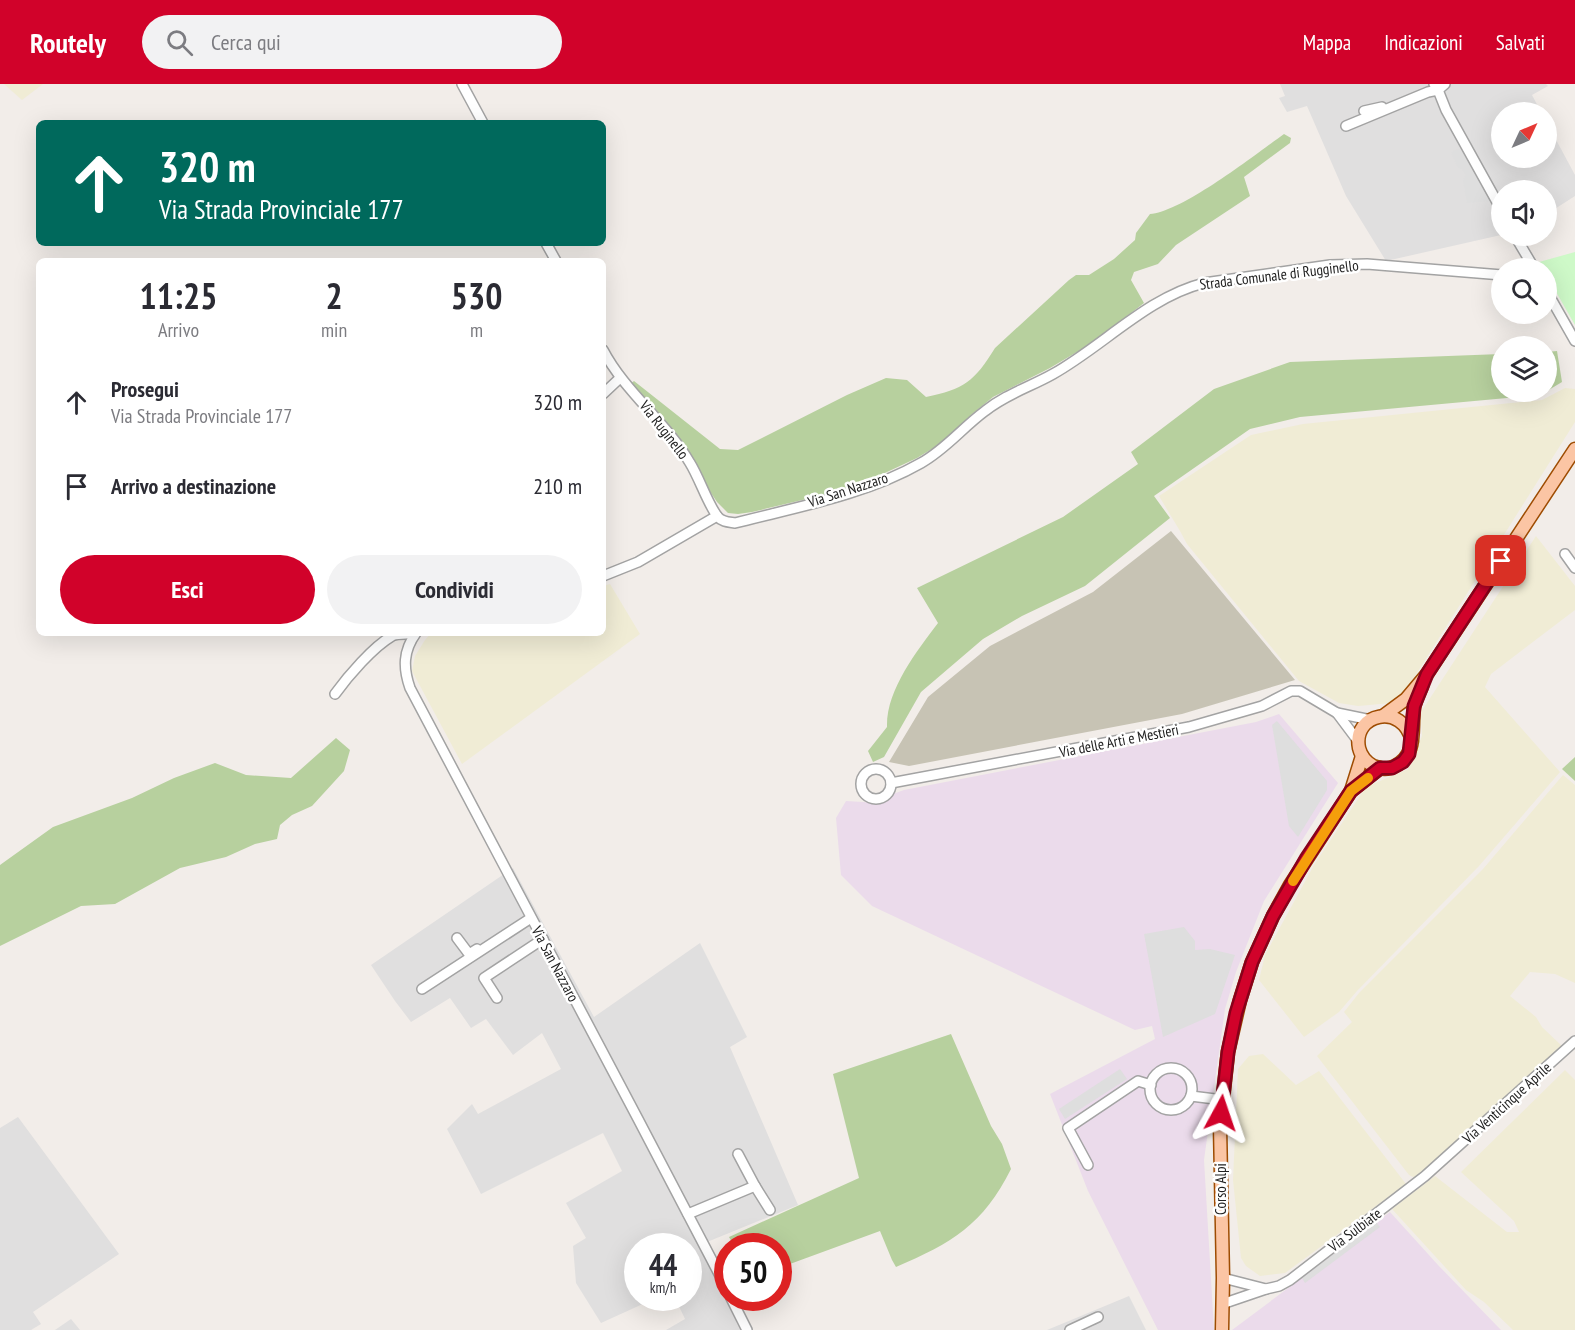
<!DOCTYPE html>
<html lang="it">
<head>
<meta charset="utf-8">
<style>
	body { margin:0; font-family:"PT Sans Narrow",sans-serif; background:#f2f2f3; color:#2b2b33; height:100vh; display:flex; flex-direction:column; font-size:22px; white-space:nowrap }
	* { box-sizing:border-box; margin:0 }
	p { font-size:20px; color:#7c7c81 }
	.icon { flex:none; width:33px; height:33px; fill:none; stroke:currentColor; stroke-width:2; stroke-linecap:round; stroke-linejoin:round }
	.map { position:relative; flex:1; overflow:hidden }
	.side { position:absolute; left:36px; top:174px; width:570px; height:378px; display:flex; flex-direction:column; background:#fff; border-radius:9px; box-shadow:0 6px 24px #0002 }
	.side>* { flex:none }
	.banner { position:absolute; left:36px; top:36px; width:570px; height:126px; border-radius:9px; box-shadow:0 6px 24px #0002; background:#00695c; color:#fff; overflow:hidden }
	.needle { width:39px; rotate:46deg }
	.tools { position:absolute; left:1491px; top:18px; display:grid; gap:12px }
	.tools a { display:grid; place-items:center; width:66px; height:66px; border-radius:50%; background:#fff; box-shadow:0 6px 24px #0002; font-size:30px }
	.speed { position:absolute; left:624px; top:1149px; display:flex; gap:12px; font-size:30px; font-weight:700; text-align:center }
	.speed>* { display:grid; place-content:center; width:78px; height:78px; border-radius:50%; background:#fff; box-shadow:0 6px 24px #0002; line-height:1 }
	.speed small { font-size:15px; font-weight:400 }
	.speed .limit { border:9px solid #d22; background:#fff; color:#111 }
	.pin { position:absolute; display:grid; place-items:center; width:51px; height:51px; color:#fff; margin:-26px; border-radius:12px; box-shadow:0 3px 9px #0006 }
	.me { position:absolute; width:66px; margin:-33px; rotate:5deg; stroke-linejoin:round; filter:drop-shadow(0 0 4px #0008) }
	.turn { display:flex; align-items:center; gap:21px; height:126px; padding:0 24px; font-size:27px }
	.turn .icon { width:78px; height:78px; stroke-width:2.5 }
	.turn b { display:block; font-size:42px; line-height:51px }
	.eta { display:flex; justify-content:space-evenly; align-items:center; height:102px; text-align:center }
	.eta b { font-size:36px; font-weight:800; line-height:42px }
	.cta { display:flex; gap:12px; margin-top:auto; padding:12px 24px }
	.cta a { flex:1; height:69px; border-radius:36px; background:#d1022a; color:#fff; font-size:24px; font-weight:800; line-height:69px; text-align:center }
	.cta a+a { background:#f2f2f3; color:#2b2b33 }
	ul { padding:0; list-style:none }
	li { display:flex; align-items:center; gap:18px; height:84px; padding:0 24px }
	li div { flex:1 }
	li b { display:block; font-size:22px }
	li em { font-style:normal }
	header { display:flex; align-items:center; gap:36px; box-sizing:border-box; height:84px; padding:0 30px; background:#d1022a; color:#fff }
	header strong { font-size:28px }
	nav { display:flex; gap:33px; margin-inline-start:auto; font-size:21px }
	.search { width:420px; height:54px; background:#f2f2f3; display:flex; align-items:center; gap:15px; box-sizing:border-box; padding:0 21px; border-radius:33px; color:#7c7c81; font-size:22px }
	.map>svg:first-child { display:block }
</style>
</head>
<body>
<header>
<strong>Routely</strong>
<div class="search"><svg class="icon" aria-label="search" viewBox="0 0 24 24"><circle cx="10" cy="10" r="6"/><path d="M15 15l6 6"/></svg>Cerca qui</div>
<nav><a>Mappa</a><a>Indicazioni</a><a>Salvati</a></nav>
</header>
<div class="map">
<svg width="1575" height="1246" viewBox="0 0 1575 1246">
	<rect width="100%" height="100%" fill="#f2ede9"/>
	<g fill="#e0dfdf">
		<path d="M 1280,0 L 1546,0 L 1548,2 L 1532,11 L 1541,28 L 1502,28 L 1502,74 L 1546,74 L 1547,39 L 1575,91 L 1575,112 L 1547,130 L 1546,106 L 1502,106 L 1501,151 L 1386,177 L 1346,112 L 1307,22 L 1287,28 L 1279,14 L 1285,12 Z"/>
		<path d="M 513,784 L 594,933 L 700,859 L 747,953 L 730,963 L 798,1121 L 707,1158 L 727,1198 L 728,1214 L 752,1246 L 666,1246 L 685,1235 L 675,1214 L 688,1214 L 688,1162 L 638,1162 L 638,1214 L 656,1214 L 601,1239 L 576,1199 L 573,1162 L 586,1154 L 566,1119 L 622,1087 L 603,1049 L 481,1110 L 447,1045 L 472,1020 L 478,1030 L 561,985 L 542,949 L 513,971 L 486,935 L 471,944 L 450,914 L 411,938 L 395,917 L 371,881 Z"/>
		<path d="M 18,1033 L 119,1170 L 33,1228 L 41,1240 L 31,1246 L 0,1246 L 0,1044 Z"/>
		<path d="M 1129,1212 L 1146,1246 L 1047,1246 Z"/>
		<path d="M 71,1235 L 80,1246 L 55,1246 Z"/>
	</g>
	<g fill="#ebdbeb">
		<path d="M 1279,630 L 1338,699 L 1264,817 L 1236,888 L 1225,925 L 1204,1076 L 1214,1246 L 1158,1246 L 1088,1107 L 1050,1010 L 1155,955 L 1152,942 L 1135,946 L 872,822 L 841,791 L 836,734 L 846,717 L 880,719 L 893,710 L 904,706 L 1256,638 Z"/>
		<path d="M 1390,1128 L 1438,1181 L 1501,1246 L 1232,1246 Z"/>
	</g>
	<path fill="#c7c3b4" d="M 1171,447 L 1295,596 L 1182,630 L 909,682 L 889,678 L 928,613 L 990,562 L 1093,508 Z"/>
	<g fill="#f0ecd5">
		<path d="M 4,0 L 43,0 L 22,16 Z"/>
		<path d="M 1565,304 L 1575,305 L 1575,338 L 1405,608 L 1392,619 L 1358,622 L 1339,619 L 1299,597 L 1187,460 L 1180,447 L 1159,412 L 1251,351 L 1303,340 L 1542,316 Z"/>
		<path d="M 1536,452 L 1575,502 L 1575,526 L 1491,590 L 1485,603 L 1560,688 L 1479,782 L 1357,907 L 1339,928 L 1304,953 L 1259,896 L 1265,871 L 1314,781 L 1366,703 L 1408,685 L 1422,652 L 1421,628 Z"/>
		<path d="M 610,500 L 640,550 L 462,680 L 412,587 L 415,572 L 425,556 L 431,549 L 603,549 L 603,502 Z"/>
		<path d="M 1563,691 L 1575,701 L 1575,899 L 1555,890 L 1530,888 L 1510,912 L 1536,933 L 1542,943 L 1562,962 L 1420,1092 L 1415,1094 L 1409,1091 L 1317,972 L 1352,938 L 1344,928 L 1359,909 L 1483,785 Z"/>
		<path d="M 1263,970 L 1296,1001 L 1319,987 L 1406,1100 L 1285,1189 L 1260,1192 L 1246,1182 L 1241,1174 L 1233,1096 L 1238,985 L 1249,972 Z"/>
		<path d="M 1565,986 L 1575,996 L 1575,1246 L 1513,1246 L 1484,1218 L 1466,1206 L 1392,1125 L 1435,1092 L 1507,1148 L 1519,1148 L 1514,1137 L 1461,1088 Z"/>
	</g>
	<g fill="#b7d09e">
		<path d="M 1284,50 L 1291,54 L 1290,59 L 1244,93 L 1250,112 L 1176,161 L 1158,180 L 1134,188 L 1131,196 L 1144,219 L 1092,259 L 1050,284 L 993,313 L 971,331 L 948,355 L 917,374 L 872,395 L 836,408 L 752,428 L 738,430 L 728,429 L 717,418 L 703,397 L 630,300 L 634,297 L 720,365 L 738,366 L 847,311 L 886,294 L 907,296 L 926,313 C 964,305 974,298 995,264 L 1069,196 L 1076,191 L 1089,191 L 1114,175 L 1135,156 L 1136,149 L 1150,130 C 1182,128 1256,70 1284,50 Z"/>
		<path d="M 1557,267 L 1562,298 L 1547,307 L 1547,268 Z"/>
		<path d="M 1501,270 L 1502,308 L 1545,308 L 1540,311 L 1300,333 L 1250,345 L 1154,412 L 1170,434 L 1085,502 L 1022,532 L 983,555 L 921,608 L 884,673 L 873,678 L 868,667 L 887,643 C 886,606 917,567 938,539 L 917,504 L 1063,433 L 1138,380 L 1131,368 L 1214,305 L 1290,278 Z"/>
		<path d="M 336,654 L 350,666 L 344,687 L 312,722 L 292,731 L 280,741 L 277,755 L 255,760 L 226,773 L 180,784 L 115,820 L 81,822 L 0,862 L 0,781 L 53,743 L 132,714 L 174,694 L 215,679 L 246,691 L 291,694 Z"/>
		<path d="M 1575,673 L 1575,697 L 1562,685 Z"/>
		<path d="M 951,950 L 991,1042 L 1002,1060 L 1011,1085 C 983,1141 952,1159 896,1183 L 892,1176 L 880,1147 L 779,1184 L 778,1162 L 734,1162 L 729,1153 L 859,1094 L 833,990 Z"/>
	</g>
	<path fill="#cef9c8" d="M 1575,168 L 1575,241 L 1547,192 L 1546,184 L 1542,184 L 1539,178 Z"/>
	<g fill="#dedede">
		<path d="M 1458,65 L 1466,71 L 1492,117 L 1467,119 L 1463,96 L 1466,91 L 1462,85 L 1458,84 L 1451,68 Z"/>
		<path d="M 1277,637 L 1327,697 L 1327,706 L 1298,753 L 1289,742 L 1272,641 Z"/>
		<path d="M 1184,843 L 1195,857 L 1195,866 L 1210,865 L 1235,871 L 1215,930 L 1163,953 L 1144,850 Z"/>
		<path d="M 1120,985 L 1127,995 L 1065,1035 L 1059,1025 Z"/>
		<path d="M 1376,1138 L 1380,1143 L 1305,1199 L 1302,1194 Z"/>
	</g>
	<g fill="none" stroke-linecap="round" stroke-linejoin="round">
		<defs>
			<g id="minor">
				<path d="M 462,0 L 483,39"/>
				<path d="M 1434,0 L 1438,6 L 1446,26 L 1502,127"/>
				<path d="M 1364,27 L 1382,23"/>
				<path d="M 1346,42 L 1428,8 L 1438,6 L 1445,0"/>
				<path d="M 1515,152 L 1534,184"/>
				<path d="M 546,159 L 556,177"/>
				<path d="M 1546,206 L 1575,257"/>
				<path d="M 603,266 C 625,308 666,338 690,379 C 699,393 709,423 718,433 C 722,438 729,438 735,439 C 797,423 865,411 921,379 C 946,365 962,344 985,327 C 1006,310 1030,303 1053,290 C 1103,262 1148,213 1204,199 L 1330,181 L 1367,180 L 1502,191"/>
				<path d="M 603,310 L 620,294"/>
				<path d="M 1565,470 L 1575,484"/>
				<path d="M 603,492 L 638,478 L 717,432"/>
				<path d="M 416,549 C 403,567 403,584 410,604 L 638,1035 L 728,1207"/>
				<path d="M 335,610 C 348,592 373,563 392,552 C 396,550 402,550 406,550"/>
				<path d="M 1337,629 L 1358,657"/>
				<circle cx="876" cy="700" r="15"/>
				<path d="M 891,699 L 1189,643 L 1262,622 L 1291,607 L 1300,607 L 1337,629 L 1371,636"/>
				<path d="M 457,854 L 469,870 L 477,865"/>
				<path d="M 422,905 L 531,834"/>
				<path d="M 497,914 L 484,894 L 543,855"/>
				<circle cx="1171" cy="1005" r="21"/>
				<path d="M 1191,1012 L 1223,1016"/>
				<path d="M 738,1070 L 755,1102"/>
				<path d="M 1088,1081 L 1068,1044 L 1138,997 L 1151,1001"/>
				<path d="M 688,1130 L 755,1102 L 770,1126"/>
				<path d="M 1223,1194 L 1266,1205"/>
				<path d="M 731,1214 L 747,1246"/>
				<path d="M 1222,1220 L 1266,1205 L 1279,1202 L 1290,1196 L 1425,1092 L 1575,957"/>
				<path d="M 1070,1246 L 1098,1233"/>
			</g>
			<g id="major">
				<path d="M 1383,632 L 1406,615 L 1427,590 L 1575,365"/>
				<path d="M 1412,657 C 1403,618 1352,629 1359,664 C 1361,672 1366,678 1373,682 C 1380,685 1388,686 1395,682 C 1418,671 1411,645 1414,624 C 1415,617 1419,609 1422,602"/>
				<path d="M 1351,707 L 1362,672"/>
				<path d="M 1222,1246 L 1223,1194 L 1220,1042 L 1228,968 L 1240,916 L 1252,878 L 1273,832 L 1290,801 L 1351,707 L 1380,684"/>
			</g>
		</defs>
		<use href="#minor" stroke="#a3a3a3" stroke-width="12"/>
		<use href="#major" stroke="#9e4c02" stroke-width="15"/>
		<use href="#minor" stroke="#fff" stroke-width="9"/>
		<use href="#major" stroke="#fbc5a4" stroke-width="12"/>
	</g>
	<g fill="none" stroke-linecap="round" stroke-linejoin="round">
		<defs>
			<path id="route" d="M 1221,1029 L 1228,968 L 1236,929 L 1252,878 L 1273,832 L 1306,775 L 1351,707 L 1380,684 L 1392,684 L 1403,678 L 1409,670 L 1414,622 L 1427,590 L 1501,477"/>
		</defs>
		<use href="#route" stroke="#88011b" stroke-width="15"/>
		<use href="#route" stroke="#d1022a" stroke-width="10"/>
		<path stroke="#f59e0b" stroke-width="10" d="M 1293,797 L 1351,707 L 1368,694"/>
	</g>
	<g text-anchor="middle" stroke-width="5" stroke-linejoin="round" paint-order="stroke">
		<g font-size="15" fill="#222" stroke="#fff">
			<text transform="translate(1279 191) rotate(-7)" y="5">Strada Comunale di Rugginello</text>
			<text transform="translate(664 346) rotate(52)" y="5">Via Ruginello</text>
			<text transform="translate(848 406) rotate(-18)" y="5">Via San Nazzaro</text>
			<text transform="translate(1119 657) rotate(-11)" y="5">Via delle Arti e Mestieri</text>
			<text transform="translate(555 880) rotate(62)" y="5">Via San Nazzaro</text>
			<text transform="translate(1507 1019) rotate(-42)" y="5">Via Venticinque Aprile</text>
			<text transform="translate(1221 1105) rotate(-90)" y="5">Corso Alpi</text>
			<text transform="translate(1355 1146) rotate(-37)" y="5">Via Sulbiate</text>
		</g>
	</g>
</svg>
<div class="tools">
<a><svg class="needle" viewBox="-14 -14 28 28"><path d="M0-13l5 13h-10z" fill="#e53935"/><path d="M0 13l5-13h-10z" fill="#7c7c81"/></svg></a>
<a><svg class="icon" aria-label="sound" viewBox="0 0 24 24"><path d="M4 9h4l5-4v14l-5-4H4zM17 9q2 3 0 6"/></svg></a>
<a><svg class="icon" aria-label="search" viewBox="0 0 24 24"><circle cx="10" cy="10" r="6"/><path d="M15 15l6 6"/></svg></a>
<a><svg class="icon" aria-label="layers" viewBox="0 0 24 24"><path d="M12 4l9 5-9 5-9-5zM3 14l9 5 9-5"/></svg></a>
</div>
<div class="speed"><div>44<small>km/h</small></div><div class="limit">50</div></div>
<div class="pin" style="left:1501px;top:477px;background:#d93025"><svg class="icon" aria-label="arrive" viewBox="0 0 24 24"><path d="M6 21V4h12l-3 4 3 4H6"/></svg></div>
<svg class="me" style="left:1221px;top:1029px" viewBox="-20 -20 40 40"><path d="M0-17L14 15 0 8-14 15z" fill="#d1022a" stroke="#fff" stroke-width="4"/></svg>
<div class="banner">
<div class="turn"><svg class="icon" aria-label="ahead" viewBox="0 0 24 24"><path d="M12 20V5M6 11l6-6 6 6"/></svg><div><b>320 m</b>Via Strada Provinciale 177</div></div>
</div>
<section class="side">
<div class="eta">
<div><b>11:25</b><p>Arrivo</p></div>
<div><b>2</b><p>min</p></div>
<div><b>530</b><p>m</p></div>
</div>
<ul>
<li><svg class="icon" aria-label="ahead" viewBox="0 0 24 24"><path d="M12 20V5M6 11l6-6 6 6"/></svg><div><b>Prosegui</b><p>Via Strada Provinciale 177</p></div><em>320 m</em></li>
<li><svg class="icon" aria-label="arrive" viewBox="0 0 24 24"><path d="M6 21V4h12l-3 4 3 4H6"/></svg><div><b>Arrivo a destinazione</b></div><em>210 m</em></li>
</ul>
<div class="cta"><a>Esci</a><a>Condividi</a></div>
</section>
</div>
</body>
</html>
